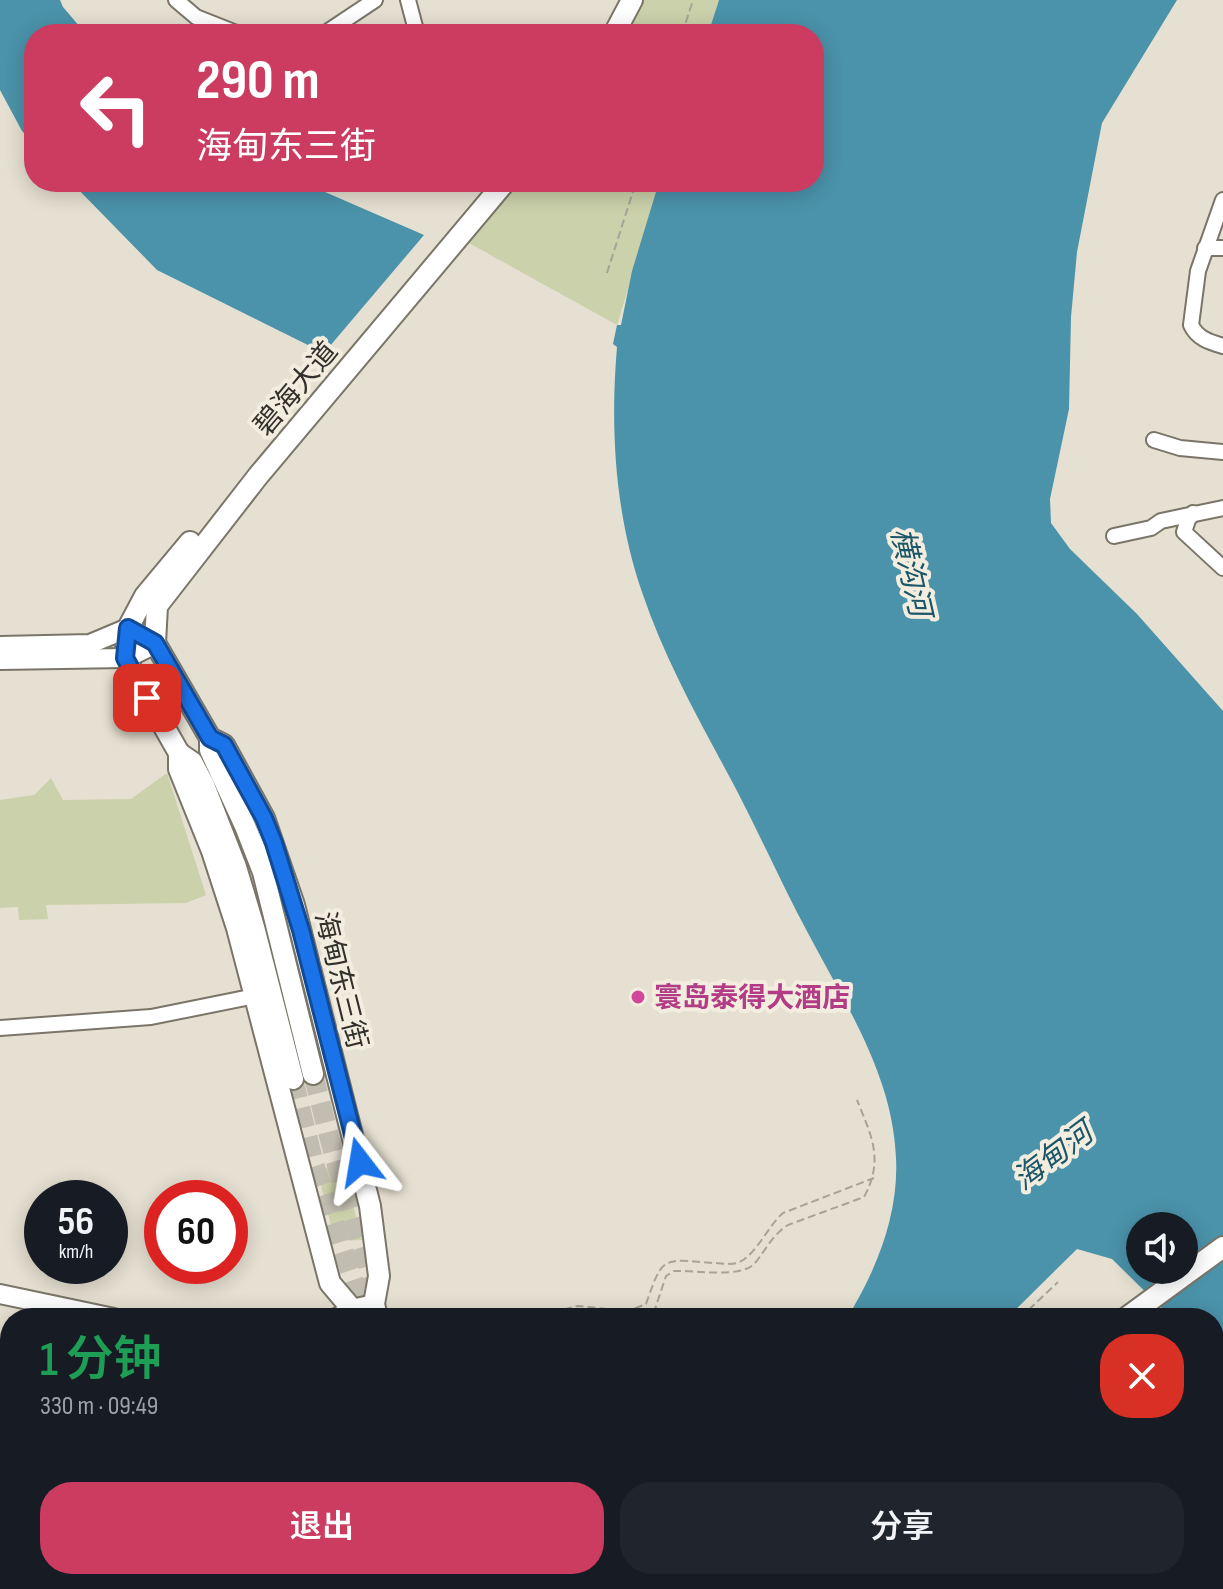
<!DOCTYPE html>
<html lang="zh">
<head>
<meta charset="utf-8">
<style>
	body { margin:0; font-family:"Sofia Sans Condensed","Noto Sans SC",sans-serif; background:#20242c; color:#f1f3f6; height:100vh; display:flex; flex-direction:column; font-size:30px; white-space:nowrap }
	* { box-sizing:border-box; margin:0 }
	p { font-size:26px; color:#9ea1a6 }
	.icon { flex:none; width:44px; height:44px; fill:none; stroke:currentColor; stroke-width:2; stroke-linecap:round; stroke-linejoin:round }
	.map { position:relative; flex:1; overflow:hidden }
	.side { position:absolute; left:0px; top:1308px; width:1224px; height:282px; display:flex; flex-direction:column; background:#171b24; border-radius:32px 32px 0 0; box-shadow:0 4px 20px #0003 }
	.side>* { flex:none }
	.hud { position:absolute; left:24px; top:24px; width:800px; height:168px; border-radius:32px; box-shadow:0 4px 20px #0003; background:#cb3c60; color:#fff; overflow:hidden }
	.buttons { position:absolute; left:1126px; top:1212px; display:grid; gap:16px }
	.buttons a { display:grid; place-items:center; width:72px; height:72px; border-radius:50%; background:#171b24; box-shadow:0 4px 20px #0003; font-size:40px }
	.speed { position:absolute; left:24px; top:1180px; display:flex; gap:16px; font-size:40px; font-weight:700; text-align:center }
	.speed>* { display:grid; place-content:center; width:104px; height:104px; border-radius:50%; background:#171b24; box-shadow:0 4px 20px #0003; line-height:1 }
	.speed small { font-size:20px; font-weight:400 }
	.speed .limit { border:12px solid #d22; background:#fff; color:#111 }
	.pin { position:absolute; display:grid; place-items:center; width:68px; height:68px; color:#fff; margin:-34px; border-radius:16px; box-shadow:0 4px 12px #0006 }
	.me { position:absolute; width:88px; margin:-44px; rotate:346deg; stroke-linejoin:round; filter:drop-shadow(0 0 6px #0008) }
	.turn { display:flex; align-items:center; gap:28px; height:168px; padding:0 40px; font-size:36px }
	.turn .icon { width:104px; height:104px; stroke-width:2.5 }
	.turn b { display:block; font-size:56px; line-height:68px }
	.round { display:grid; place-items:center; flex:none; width:84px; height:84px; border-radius:32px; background:#20242c }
	.head { display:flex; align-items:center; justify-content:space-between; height:136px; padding:0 40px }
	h1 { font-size:48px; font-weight:600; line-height:60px; color:#1e9e55 }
	.cta { display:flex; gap:16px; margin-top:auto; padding:16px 40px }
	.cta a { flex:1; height:92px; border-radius:32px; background:#cb3c60; color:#fff; font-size:32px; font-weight:600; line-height:92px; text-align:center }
	.cta a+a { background:#20242c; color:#f1f3f6 }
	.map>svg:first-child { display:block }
</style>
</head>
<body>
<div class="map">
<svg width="1223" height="1589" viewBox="0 0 1223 1589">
	<rect width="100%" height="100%" fill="#e5e0d1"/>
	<g fill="#cbd1aa">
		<path d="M 628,0 L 719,0 L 708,34 L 611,34 Z"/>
		<path d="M 503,182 L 661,182 L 617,325 L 458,237 Z"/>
		<path d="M 167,773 L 206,895 L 186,903 L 46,905 L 48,919 L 19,920 L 18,907 L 0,908 L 0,800 L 34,795 L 51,778 L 63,800 L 131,799 Z"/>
		<path d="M 343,1165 L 362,1240 L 335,1241 L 317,1170 Z"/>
		<path d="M 0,1409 L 10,1411 L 10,1483 L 0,1480 Z"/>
		<path d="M 1214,1508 L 1223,1519 L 1223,1583 L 1203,1589 L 1187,1589 L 1177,1580 L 1214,1580 Z"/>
		<path d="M 801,1580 L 1115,1580 L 1083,1589 L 790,1589 Z"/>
	</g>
	<g fill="#4b93aa" fill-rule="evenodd">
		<path d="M 0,0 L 60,0 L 63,7 L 86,34 L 34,34 L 34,143 L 22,131 L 0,90 Z"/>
		<path d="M 719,0 L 1177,0 L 1102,123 L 1077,252 L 1071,317 L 1069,409 L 1050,499 L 1051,523 L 1070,549 L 1137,614 L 1223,711 L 1223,1379 L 1214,1368 L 1214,1318 L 1172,1318 L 1112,1259 L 1077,1249 L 1007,1318 L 847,1318 C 876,1271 899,1215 896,1158 C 893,1076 846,1005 809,935 C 783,887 761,837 736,789 C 702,725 665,661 642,592 C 615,514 610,429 617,347 L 613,344 L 617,325 L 621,325 L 632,271 L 659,182 L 814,182 L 814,34 L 708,34 ZM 1140,1226 L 1184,1226 L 1184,1270 L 1140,1270 Z"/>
		<path d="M 71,182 L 302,182 L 424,235 L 324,353 L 157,270 Z"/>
		<path d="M 0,1480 L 10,1483 L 10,1580 L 628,1580 L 594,1589 L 0,1589 Z"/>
	</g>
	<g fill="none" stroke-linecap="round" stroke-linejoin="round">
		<g stroke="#c1bdb0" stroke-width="20" stroke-dasharray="20 10" stroke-linecap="butt">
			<path d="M 313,1074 L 335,1159 L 375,1287"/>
			<path d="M 293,1079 L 314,1164 L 366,1318"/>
			<path d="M 464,1580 L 467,1589"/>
			<path d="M 481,1580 L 484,1589"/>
			<path d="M 540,1580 L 550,1589"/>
			<path d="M 392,1589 L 396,1580"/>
		</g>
		<defs>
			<g id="minor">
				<path d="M 176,0 L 196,17 L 239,34"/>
				<path d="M 408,0 L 417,34"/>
				<path d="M 324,34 L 375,0"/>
				<path d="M 1223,200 L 1198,271 L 1191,325 C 1197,338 1209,342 1223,346"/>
				<path d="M 1205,248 L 1223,248"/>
				<path d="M 1154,440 L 1180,448 L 1223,452"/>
				<path d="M 1193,513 L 1188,520 L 1184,532 L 1223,568"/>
				<path d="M 1114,536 L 1151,528 L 1161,521 L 1223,508"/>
				<path d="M 0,1028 L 151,1017 L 255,996"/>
			</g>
			<g id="secondary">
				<path d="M 0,646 L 90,644 L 128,628"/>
				<path d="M 0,660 L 125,658"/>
				<path d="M 0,1294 L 114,1318"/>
				<path d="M 336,1318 L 352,1309 L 374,1304"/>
			</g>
			<g id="primary">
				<path d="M 614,34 L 632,0"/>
				<path d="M 128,628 L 155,643 L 125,658 L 128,628 L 145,596 L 190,542"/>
				<path d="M 125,658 L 179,753 L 179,769 L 212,851 L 237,928 L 330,1283 L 352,1309 L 354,1318"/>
				<path d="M 210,738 L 210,750 L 245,826 L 263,872 L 313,1074"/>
				<path d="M 179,753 L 192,762 L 204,785 L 236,867 L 254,927 L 293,1079"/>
				<path d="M 377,1317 L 374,1304 L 379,1276 L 370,1206 L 294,905 L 264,818 L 224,745 L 210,738 L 155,643 L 157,606 L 258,476 L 505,182"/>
				<path d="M 1126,1318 L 1223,1247"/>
				<path d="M 697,1589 L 719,1580"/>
				<path d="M 743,1589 L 763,1580"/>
				<path d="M 773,1589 L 785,1580"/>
			</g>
		</defs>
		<use href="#minor" stroke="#7a7568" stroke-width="18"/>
		<use href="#secondary" stroke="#7a7568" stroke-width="22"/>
		<use href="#primary" stroke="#7a7568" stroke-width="24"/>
		<g stroke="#a7a397" stroke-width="2" stroke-dasharray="8 4" stroke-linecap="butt">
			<path d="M 682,34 L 693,0"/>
			<path d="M 607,273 L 636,182"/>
			<path d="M 409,1318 L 424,1318"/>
			<path d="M 529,1318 L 578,1306 L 628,1311 L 646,1304 C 663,1255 662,1259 713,1263 C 721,1263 730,1265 737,1263 C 756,1256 767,1227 783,1213 L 874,1178"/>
			<path d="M 587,1318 L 593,1318"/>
			<path d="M 641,1318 L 655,1309 L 666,1276 L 674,1271 C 695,1270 741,1279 755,1263 C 766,1250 772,1235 788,1225 L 864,1197 C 884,1160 872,1137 857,1100"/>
			<path d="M 1020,1318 L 1058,1282"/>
			<path d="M 0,1432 L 10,1431"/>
			<path d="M 0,1464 L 10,1466"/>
			<path d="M 630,1589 L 663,1580"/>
		</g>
		<use href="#minor" stroke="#fff" stroke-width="14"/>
		<use href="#secondary" stroke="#fff" stroke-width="18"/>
		<use href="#primary" stroke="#fff" stroke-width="20"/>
	</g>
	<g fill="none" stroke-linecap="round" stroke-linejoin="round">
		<defs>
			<path id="route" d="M 147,698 L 125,658 L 128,628 L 155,643 L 210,738 L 224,745 L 264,818 L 274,843 L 301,930 L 360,1162"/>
		</defs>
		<use href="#route" stroke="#114b97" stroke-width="20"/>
		<use href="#route" stroke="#1a73e8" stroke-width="14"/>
	</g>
	<circle fill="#d1479c" stroke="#f2edde" stroke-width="3" cx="638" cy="997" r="8"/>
	<g text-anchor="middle" stroke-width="8" stroke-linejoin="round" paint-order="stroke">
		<g font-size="28" fill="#32302b" stroke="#f2edde">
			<text transform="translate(295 388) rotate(-50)" y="10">碧海大道</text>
			<text transform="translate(342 980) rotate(76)" y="10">海甸东三街</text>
		</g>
		<g font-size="28" font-weight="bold" fill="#b23c85" stroke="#f2edde" text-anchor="start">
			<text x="654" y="1007">寰岛泰得大酒店</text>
		</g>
		<g font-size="30" font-style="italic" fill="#1c5769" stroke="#f2edde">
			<text transform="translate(911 572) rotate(77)" y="10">横沟河</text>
			<text transform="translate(1053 1156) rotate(-37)" y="10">海甸河</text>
		</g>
	</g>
</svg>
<div class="buttons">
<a><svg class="icon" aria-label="sound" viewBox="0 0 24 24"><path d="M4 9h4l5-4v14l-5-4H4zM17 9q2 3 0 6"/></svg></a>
</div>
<div class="speed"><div>56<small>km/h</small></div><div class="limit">60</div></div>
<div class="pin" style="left:147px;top:698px;background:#d93025"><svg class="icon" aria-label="arrive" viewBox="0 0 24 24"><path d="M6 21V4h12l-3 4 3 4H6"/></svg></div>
<svg class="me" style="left:360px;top:1162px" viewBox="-20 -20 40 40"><path d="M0-17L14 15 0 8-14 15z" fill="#1a73e8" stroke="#fff" stroke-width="4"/></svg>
<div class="hud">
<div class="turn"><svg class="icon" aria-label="left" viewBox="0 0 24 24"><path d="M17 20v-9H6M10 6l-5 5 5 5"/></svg><div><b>290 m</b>海甸东三街</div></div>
</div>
<section class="side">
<div class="head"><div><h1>1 分钟</h1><p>330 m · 09:49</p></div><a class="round" style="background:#d93025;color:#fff"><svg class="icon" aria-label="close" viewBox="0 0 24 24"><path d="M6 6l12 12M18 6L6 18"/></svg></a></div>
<div class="cta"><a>退出</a><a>分享</a></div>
</section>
</div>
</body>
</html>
